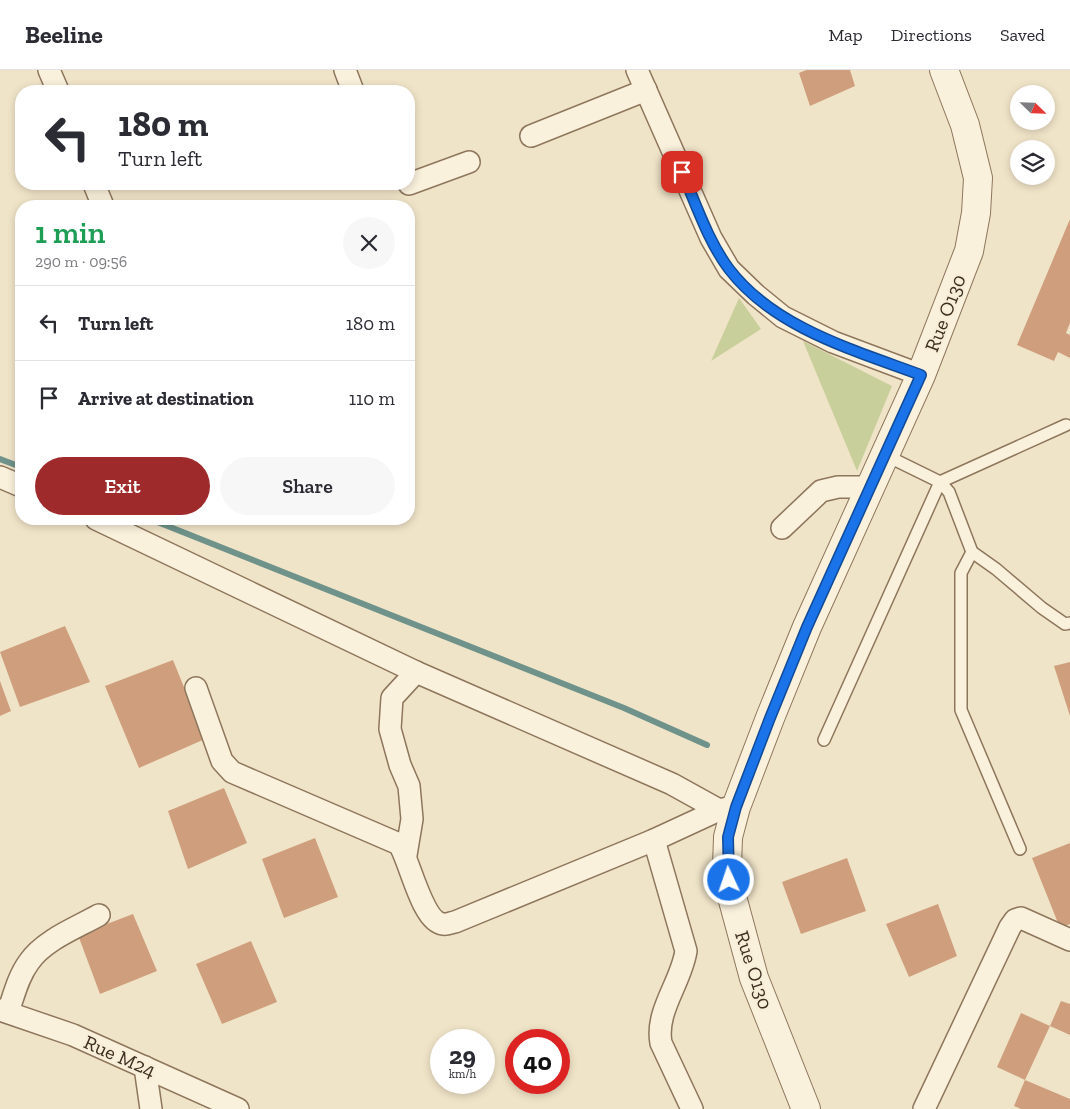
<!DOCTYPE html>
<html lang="en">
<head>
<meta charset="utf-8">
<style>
	body { margin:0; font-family:"Zilla Slab",serif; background:#f7f7f7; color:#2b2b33; height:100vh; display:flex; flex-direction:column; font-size:19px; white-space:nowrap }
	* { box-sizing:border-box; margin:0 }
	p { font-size:16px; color:#7c7c81 }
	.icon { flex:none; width:28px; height:28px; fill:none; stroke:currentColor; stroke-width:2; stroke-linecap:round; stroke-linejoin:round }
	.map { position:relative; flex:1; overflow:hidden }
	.details { position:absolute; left:15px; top:130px; width:400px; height:325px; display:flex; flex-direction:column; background:#fff; border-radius:20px; box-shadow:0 2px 8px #0003 }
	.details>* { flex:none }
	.guide { position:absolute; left:15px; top:15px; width:400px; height:105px; border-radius:20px; box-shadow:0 2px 8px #0003; background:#fff; color:#2b2b33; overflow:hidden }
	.needle { width:32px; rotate:113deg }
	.buttons { position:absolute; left:1010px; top:15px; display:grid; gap:10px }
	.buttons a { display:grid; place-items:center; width:45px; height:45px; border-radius:50%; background:#fff; box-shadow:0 2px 8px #0003; font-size:25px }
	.speed { position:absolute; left:430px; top:959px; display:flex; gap:10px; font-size:25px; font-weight:700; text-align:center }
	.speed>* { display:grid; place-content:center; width:65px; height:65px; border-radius:50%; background:#fff; box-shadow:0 2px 8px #0003; line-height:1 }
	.speed small { font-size:12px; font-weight:400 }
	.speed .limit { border:8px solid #d22; background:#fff; color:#111 }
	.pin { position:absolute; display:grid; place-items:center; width:42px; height:42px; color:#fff; margin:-21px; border-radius:10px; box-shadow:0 2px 8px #0006 }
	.me { position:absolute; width:55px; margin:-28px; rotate:357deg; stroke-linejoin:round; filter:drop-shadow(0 0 4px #0008) }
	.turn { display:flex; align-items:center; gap:18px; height:105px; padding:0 20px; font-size:22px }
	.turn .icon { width:65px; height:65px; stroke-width:2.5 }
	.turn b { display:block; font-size:35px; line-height:42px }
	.round { display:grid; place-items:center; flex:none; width:52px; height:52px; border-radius:26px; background:#f7f7f7 }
	.headline { display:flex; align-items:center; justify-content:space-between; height:85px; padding:0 20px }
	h1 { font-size:30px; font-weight:600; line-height:38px; color:#1e9e55 }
	.cta { display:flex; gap:10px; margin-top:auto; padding:10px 20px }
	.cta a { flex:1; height:58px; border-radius:30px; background:#9e2a2b; color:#fff; font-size:20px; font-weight:600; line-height:58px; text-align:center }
	.cta a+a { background:#f7f7f7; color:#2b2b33 }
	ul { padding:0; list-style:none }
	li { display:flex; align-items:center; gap:15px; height:75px; padding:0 20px; border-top:1px solid #e1e1e2 }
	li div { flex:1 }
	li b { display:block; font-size:19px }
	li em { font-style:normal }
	header { display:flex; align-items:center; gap:30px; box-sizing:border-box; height:70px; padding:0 25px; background:#fff; border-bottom:1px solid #e1e1e2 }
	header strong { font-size:24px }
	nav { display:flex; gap:28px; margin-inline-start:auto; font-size:18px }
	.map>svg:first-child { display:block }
</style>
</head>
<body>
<header>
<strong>Beeline</strong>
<nav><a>Map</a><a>Directions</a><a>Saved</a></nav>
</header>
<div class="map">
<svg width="1070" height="1039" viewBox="0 0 1070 1039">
	<rect width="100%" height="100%" fill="#f0e4c8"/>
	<g fill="#c9cf9b">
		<path d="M 739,228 L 761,259 L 711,291 Z"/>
		<path d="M 803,271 L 892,316 L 857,401 Z"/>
	</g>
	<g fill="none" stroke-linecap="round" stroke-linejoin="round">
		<g stroke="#6f938a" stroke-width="6">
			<path d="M 0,389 L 21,397"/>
			<path d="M 150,449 L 624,638 L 707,675"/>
		</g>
	</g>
	<g fill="#cf9f7d">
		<path d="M 806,0 L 850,0 L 855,16 L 810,36 L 799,3 Z"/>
		<path d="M 1070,149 L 1070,253 L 1066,263 L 1070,265 L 1070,288 L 1058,282 L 1054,291 L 1017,275 Z"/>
		<path d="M 65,556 L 90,612 L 20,637 L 0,582 Z"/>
		<path d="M 173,590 L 205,669 L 139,698 L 105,616 Z"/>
		<path d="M 1070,592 L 1070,646 L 1054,596 Z"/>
		<path d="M 0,611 L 11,641 L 0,646 Z"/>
		<path d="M 224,718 L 247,773 L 188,799 L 168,741 Z"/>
		<path d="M 315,768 L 338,827 L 284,848 L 262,789 Z"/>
		<path d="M 1070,773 L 1070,854 L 1060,858 L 1032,788 Z"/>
		<path d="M 847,788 L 866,841 L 801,864 L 782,812 Z"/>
		<path d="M 938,834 L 957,886 L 909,907 L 886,854 Z"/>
		<path d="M 133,844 L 157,901 L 100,924 L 78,865 Z"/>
		<path d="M 251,871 L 277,932 L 222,954 L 196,894 Z"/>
		<path d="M 1061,931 L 1070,934 L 1070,965 L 1050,956 L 1025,1010 L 997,997 L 1021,943 L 1050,956 Z"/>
		<path d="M 1025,1010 L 1070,1029 L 1070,1039 L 1021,1039 L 1014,1036 Z"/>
	</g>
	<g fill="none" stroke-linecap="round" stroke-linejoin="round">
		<defs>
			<g id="service">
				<path d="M 885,385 L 940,412 L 949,422 L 972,482 L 996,499 L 1042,538 L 1065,554 L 1070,553"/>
				<path d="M 972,482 L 961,503 L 961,640 L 1020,779"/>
				<path d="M 824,670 L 940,412 L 1066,355"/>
			</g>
			<g id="minor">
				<path d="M 49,0 L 58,21"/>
				<path d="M 345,0 L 353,21"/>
				<path d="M 637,0 L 711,168 L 729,199 L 756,225 L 783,247 L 833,272 L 921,305"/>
				<path d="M 531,66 L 646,20"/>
				<path d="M 94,114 L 103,136"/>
				<path d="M 409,114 L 469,92"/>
				<path d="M 0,407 L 21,416"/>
				<path d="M 96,449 L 416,602 L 672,714 L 719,740"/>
				<path d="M 782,458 L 821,421 L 838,417 L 870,417"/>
				<path d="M 196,618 L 222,691 L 232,702 L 399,774 C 410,791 422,852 443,854 C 447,855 452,852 455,852 L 654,770 L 719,740 L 728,738"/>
				<path d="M 654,770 L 686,881 C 681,913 655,941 661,973 L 692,1039"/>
				<path d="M 406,785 L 412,749 L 409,716 L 400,695 L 390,659 L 392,628 L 416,602"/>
				<path d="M 0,940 L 73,965 L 238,1039"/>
				<path d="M 8,942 C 14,925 18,907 29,892 C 44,870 76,858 99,845"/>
				<path d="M 145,997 L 151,1039"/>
				<path d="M 924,1039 L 1010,857 L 1015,850 L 1021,848 L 1070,870"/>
			</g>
			<path id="tertiary" d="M 806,1039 L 754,908 L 731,823 L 727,796 L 728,767 L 736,737 L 770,648 L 807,557 L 921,305 L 969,181 L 976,143 L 978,108 L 965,55 L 944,0"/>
		</defs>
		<use href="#service" stroke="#8d765c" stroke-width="14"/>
		<use href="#minor" stroke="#8d765c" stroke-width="24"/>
		<use href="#tertiary" stroke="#8d765c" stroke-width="30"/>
		<use href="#service" stroke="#faf1dc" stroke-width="11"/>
		<use href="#minor" stroke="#faf1dc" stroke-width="21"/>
		<use href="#tertiary" stroke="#faf1dc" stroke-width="28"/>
	</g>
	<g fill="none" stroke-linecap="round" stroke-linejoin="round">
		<defs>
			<path id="route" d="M 682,102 C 696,134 708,171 729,199 C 774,258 854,280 921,305 L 807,557 L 770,648 L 736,737 L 728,767 L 729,810"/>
		</defs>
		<use href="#route" stroke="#114b97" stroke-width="12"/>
		<use href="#route" stroke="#1a73e8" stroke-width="9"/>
	</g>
	<g text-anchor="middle" stroke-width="4.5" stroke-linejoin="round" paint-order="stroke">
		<g font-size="20" fill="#3d2e20" stroke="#f7eed8">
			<text transform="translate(945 243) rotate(-69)" y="7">Rue O130</text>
			<text transform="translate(754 900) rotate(72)" y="7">Rue O130</text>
			<text transform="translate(120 986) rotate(24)" y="7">Rue M24</text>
		</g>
	</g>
</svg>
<div class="buttons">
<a><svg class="needle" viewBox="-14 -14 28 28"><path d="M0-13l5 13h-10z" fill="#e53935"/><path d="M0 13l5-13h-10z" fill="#7c7c81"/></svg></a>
<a><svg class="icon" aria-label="layers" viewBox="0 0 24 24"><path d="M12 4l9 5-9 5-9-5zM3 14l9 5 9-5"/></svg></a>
</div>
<div class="speed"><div>29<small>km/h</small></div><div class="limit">40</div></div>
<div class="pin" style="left:682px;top:102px;background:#d93025"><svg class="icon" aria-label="arrive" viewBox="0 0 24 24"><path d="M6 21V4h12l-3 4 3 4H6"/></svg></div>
<svg class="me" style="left:729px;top:810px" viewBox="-20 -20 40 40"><circle r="17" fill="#1a73e8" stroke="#fff" stroke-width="3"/><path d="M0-11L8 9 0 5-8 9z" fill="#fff"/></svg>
<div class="guide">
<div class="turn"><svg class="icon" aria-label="left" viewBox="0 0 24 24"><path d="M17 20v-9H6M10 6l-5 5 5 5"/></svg><div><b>180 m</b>Turn left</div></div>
</div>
<section class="details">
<div class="headline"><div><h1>1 min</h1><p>290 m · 09:56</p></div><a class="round"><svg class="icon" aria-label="close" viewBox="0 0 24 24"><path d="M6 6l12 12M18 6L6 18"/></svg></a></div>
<ul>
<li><svg class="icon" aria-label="left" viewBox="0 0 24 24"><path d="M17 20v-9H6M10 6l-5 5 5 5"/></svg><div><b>Turn left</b></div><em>180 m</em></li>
<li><svg class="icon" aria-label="arrive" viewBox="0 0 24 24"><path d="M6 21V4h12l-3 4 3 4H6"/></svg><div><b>Arrive at destination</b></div><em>110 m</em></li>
</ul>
<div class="cta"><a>Exit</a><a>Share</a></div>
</section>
</div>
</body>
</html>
